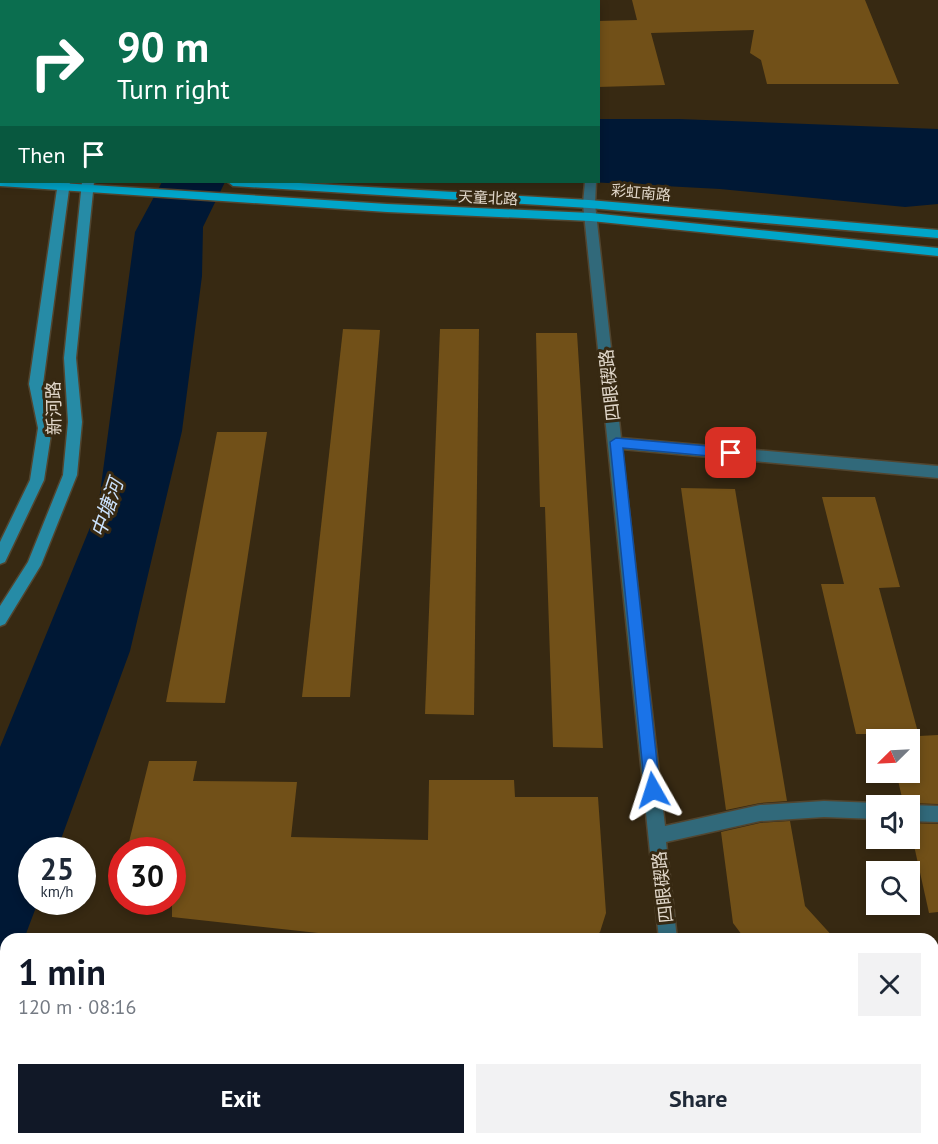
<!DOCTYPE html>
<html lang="en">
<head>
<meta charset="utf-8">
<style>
	body { margin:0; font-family:"PT Sans","Noto Sans SC",sans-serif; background:#f2f2f3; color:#1f2937; height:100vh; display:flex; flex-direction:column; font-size:22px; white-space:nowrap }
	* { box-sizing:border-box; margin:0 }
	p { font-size:20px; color:#747a83 }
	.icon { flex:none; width:33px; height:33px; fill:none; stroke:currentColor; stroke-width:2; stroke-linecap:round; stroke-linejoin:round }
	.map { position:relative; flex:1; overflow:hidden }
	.panel { position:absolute; left:0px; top:933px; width:939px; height:212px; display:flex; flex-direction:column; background:#fff; border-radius:18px 18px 0 0; box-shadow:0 3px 9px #0003 }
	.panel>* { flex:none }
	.top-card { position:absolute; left:0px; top:0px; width:600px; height:183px; box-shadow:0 3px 9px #0003; background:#0b6e4f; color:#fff; overflow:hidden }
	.needle { width:39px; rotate:246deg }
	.tools { position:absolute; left:866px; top:729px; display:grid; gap:12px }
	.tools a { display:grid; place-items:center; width:54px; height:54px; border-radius:0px; background:#fff; box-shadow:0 3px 9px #0003; font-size:30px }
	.speed { position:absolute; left:18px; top:837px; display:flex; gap:12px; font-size:30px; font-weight:700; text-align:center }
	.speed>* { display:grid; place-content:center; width:78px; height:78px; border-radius:50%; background:#fff; box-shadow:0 3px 9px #0003; line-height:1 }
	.speed small { font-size:15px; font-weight:400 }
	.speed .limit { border:9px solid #d22; background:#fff; color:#111 }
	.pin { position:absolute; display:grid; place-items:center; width:51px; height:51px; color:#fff; margin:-26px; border-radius:12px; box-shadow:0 3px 9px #0006 }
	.me { position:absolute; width:66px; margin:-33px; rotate:354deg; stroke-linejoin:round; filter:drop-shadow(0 0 4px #0008) }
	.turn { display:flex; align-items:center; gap:21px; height:126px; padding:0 18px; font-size:27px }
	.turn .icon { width:78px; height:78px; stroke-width:2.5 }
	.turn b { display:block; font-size:42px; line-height:51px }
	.then { display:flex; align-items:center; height:57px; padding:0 18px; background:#0003; gap:12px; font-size:22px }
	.round { display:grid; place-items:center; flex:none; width:63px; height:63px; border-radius:0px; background:#f2f2f3 }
	.headline { display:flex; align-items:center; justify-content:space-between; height:102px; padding:0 18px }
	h1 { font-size:36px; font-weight:700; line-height:45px; color:#111827 }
	.primary-button { display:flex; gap:12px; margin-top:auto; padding:12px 18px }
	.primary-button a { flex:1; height:69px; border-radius:0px; background:#111827; color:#fff; font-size:24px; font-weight:700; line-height:69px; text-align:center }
	.primary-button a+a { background:#f2f2f3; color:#1f2937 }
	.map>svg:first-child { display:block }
</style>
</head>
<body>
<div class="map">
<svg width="938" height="1144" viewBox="0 0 938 1144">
	<rect width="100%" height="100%" fill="#372912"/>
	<g fill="#001835">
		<path d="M 599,119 L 679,119 L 938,129 L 938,204 L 905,207 L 720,189 L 589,182 L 598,182 Z"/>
		<path d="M 162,182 L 225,182 L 203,227 L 202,276 L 182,431 L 130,651 L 57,850 L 32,850 L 32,902 L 38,902 L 24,939 L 6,939 L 6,988 L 0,1004 L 0,747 L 98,508 L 135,232 Z"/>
	</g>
	<g fill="#715018">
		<path d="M 632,0 L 865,0 L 899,84 L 767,84 L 761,60 L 750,53 L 754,30 L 651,33 L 665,85 L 598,87 L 598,21 L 637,20 Z"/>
		<path d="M 343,329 L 380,330 L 350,697 L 302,697 Z"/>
		<path d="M 440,329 L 479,329 L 474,715 L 425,714 Z"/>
		<path d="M 536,333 L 577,333 L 603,748 L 553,747 L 545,507 L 540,507 Z"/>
		<path d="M 217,432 L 267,432 L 225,703 L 166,702 Z"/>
		<path d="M 681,488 L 735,489 L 787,801 L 760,803 L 726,810 Z"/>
		<path d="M 822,497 L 875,497 L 900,587 L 879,588 L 919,736 L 938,735 L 938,804 L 909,803 L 904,806 L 896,772 L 909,772 L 909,740 L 888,740 L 886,734 L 856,734 L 821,584 L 844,584 Z"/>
		<path d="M 149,761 L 197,761 L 193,781 L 297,782 L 291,837 L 428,840 L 429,780 L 514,780 L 515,797 L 598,797 L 606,913 L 600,932 L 593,939 L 373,939 L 172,917 L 172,850 L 127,850 Z"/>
		<path d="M 790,821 L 805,906 L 835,939 L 745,939 L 733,923 L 721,832 L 760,823 Z"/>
		<path d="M 909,823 L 938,824 L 938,912 L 929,913 Z"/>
	</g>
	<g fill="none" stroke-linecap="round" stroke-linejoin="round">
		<defs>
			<g id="street">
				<path d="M 585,182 L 596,182 L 595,204 L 621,438 L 938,466 L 938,478 L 622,449 L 665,826 L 760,805 L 824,801 L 876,803 L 882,806 L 876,806 L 876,819 L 824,817 L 760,821 L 666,842 L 677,939 L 659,939 L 583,204 Z"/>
				<path d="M 909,805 L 938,806 L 938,822 L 909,821 L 909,806 L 907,806 Z"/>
				<rect x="678" y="1138" width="20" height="6"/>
			</g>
			<g id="secondary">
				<path d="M 292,0 L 302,0 L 291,2 Z"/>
				<path d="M 58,182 L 70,182 L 43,384 L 52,428 L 44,480 L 5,562 L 0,564 L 0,542 L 30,480 L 38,428 L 29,384 Z"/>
				<path d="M 82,182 L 94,182 L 76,358 L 82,422 L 77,475 L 41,565 L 5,624 L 0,626 L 0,606 L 28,562 L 63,475 L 68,422 L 64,358 Z"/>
				<rect x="0" y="961" width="6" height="18"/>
				<path d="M 886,1138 L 918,1138 L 920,1144 L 888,1144 Z"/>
			</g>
			<g id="primary">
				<rect x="0" y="161" width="2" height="7"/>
				<path d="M 0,178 L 2,182 L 45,182 L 387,204 L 591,213 L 938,248 L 938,256 L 591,221 L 387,212 L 0,186 Z"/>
				<path d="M 228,182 L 282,182 L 589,200 L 938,230 L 938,238 L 589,208 L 233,186 Z"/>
			</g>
		</defs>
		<use href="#street" stroke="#52452f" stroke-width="3"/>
		<use href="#secondary" stroke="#52452f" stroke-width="3"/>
		<use href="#primary" stroke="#52452f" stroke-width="3"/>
		<use href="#street" fill="#31697a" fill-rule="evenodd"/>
		<use href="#secondary" fill="#268ba6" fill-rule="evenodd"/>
		<use href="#primary" fill="#01a5c9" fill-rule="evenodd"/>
	</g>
	<path fill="#1a73e8" stroke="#114b97" stroke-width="1.5" d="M 616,438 L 731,448 L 737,453 L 731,458 L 623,448 L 660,790 L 658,795 L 653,797 L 647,795 L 645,790 L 610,442 Z"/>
	<g text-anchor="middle" stroke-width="6" stroke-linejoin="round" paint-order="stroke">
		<g font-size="15" fill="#e1d7ca" stroke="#372912">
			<text transform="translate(641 193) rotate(5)" y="5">彩虹南路</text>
			<text transform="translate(488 198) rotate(3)" y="5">天童北路</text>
		</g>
		<g font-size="18" fill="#e1d7ca" stroke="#372912">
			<text transform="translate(610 385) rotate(-96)" y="6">四眼碶路</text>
			<text transform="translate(54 408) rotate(-91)" y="6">新河路</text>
			<text transform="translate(663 887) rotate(-96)" y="6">四眼碶路</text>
		</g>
		<g font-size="20" font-style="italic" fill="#cae1fc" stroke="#372912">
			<text transform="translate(107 508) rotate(-71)" y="7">中塘河</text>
		</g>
	</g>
</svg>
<div class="tools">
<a><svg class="needle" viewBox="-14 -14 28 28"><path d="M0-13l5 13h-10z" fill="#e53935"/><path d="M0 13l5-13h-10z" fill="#747a83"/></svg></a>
<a><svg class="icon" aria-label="sound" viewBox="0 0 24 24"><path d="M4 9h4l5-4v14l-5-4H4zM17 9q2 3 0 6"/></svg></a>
<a><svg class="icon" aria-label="search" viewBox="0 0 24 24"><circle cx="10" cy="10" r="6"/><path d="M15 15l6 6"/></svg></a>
</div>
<div class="speed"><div>25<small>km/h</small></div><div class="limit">30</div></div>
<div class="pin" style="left:731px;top:453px;background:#d93025"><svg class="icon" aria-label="arrive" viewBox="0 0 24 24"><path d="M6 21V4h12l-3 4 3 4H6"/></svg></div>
<svg class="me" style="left:653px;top:790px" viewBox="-20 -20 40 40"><path d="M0-17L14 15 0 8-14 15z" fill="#1a73e8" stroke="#fff" stroke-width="4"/></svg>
<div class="top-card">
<div class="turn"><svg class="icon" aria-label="right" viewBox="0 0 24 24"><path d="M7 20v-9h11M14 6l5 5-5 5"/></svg><div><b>90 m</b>Turn right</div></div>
<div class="then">Then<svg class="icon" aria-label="arrive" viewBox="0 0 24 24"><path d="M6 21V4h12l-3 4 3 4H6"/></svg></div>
</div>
<section class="panel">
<div class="headline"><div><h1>1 min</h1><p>120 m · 08:16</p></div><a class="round"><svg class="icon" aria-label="close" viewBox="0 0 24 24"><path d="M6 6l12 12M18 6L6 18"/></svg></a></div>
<div class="primary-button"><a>Exit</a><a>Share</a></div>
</section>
</div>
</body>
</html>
